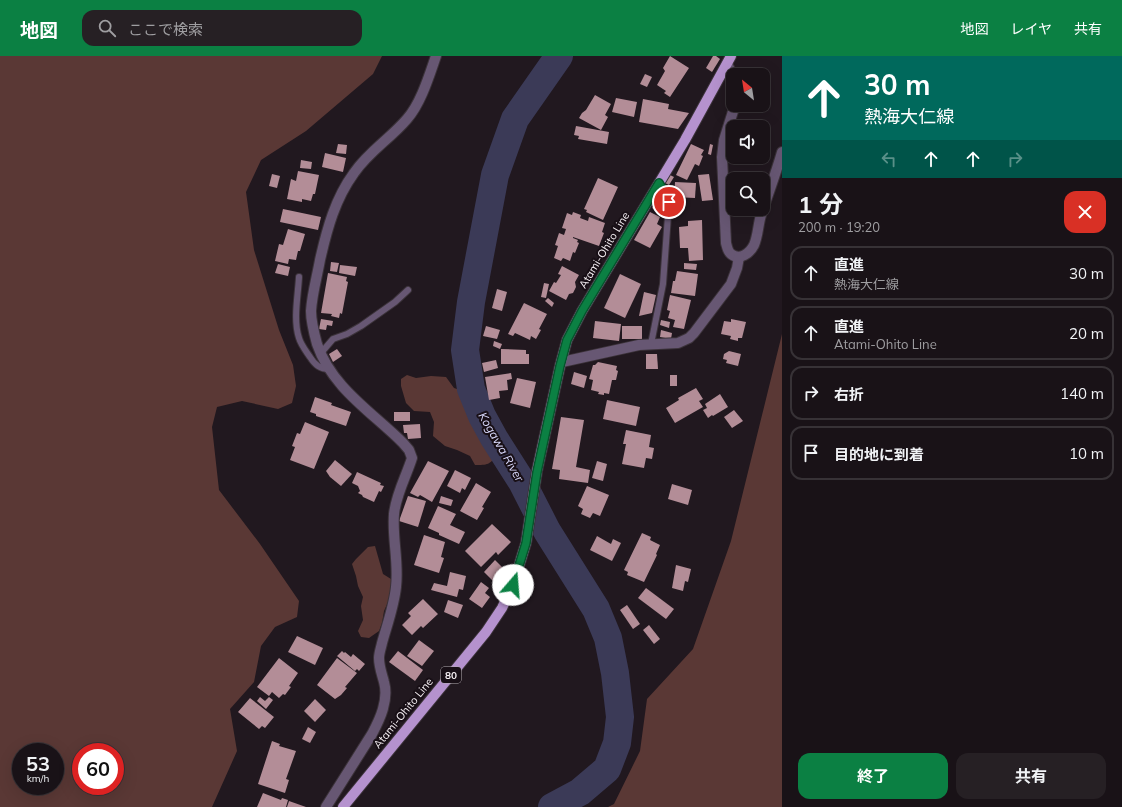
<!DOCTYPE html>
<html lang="ja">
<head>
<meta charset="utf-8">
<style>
	body { margin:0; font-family:Mulish,"Noto Sans JP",sans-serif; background:#262024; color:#f1f3f6; height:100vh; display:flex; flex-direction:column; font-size:15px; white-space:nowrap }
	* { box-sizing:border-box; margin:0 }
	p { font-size:13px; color:#9f9ea1 }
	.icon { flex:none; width:22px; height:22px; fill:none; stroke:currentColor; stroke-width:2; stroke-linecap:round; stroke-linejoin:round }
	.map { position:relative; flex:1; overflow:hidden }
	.drawer { display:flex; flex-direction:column; background:#191217; width:340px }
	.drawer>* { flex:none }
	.hud { background:#00695c; color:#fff; overflow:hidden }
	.needle { width:26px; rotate:330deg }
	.controls { position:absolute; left:726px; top:12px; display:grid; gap:8px }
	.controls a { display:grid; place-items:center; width:44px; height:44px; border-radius:8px; background:#191217; box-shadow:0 4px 16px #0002,0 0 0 1px #373236; font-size:20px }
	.speed { position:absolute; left:12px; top:687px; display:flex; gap:8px; font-size:20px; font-weight:700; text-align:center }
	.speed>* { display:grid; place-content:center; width:52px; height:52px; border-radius:50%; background:#191217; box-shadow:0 4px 16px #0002,0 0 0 1px #373236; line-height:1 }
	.speed small { font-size:10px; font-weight:400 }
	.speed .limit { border:6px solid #d22; background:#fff; color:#111 }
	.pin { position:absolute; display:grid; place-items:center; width:34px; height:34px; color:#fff; margin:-17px; border:2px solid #fff; border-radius:50%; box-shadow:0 1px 4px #0007 }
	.me { position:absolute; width:44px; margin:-22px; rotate:18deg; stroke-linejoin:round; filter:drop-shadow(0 0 3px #0008) }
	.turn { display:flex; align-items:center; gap:14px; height:84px; padding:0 16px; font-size:18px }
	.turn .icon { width:52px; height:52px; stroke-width:2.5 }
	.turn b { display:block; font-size:28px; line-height:34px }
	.lanes { display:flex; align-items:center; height:38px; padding:0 16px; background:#0003; justify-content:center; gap:20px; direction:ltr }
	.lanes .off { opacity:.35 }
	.round { display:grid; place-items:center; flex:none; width:42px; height:42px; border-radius:12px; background:#262024 }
	.summary { display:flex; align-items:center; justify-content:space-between; height:68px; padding:0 16px }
	h1 { font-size:24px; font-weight:700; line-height:30px }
	.button { display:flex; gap:8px; margin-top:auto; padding:8px 16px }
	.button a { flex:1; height:46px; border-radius:12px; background:#0b8043; color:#fff; font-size:16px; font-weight:700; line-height:46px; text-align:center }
	.button a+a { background:#262024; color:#f1f3f6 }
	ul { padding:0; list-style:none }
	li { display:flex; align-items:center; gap:12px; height:54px; margin:0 8px 6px; padding:0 8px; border:2px solid #373236; border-radius:12px }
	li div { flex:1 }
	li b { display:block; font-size:15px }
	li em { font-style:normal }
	header { display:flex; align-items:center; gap:24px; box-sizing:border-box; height:56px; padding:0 20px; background:#0b8043; color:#fff }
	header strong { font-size:19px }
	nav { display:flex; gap:22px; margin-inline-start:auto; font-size:14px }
	.search { width:280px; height:36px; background:#262024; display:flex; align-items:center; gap:10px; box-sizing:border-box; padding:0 14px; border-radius:12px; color:#9f9ea1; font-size:15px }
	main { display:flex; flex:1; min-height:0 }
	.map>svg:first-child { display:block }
</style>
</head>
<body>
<header>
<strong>地図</strong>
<div class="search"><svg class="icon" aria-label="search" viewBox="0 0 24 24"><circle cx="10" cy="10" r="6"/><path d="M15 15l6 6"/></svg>ここで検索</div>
<nav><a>地図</a><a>レイヤ</a><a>共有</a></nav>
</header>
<main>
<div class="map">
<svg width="782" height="751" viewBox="0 0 782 751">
	<rect width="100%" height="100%" fill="#21181f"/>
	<g fill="#5a3835" fill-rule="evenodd">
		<path d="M 0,0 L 382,0 L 373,18 L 306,75 L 261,104 L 246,136 L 254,194 L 279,274 L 293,309 L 296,330 L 292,347 L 278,353 L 242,345 L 217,351 L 212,371 L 219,434 L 260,488 L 299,545 L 297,561 L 275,571 L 261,590 L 254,626 L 230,653 L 237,695 L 212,751 L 0,751 ZM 21,696 L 55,696 L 55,730 L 21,730 ZM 81,696 L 115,696 L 115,730 L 81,730 Z"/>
		<path d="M 782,278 L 782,751 L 608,751 L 614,748 L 640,695 L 647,643 L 693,593 L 731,485 Z"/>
		<path d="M 407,319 L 416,322 L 431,320 L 446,321 L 454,332 L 463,335 L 481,371 L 489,381 L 492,392 L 496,398 C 491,409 487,409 475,409 L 470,400 L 457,394 L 445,390 L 433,380 L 434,366 L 430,356 L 414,355 L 406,347 L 401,330 L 401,323 Z"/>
		<path d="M 375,490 L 383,518 L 391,523 L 392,537 L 384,555 L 382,567 L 379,575 L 369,582 L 361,581 L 358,575 L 363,564 L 361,550 L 363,541 L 358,530 L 356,520 L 352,508 L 356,503 L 368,491 Z"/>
	</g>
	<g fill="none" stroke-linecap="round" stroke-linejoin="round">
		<path stroke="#3b3a57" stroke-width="28" d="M 552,751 L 580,736 L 607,713 L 617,687 L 620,661 L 615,617 L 608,582 L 596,553 L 547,475 L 522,426 L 494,382 L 482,360 L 471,333 L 465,294 L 471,246 L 495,119 L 515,63 L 559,0"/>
	</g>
	<g fill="#b38d97">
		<path d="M 670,0 L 689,12 L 670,41 L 664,37 L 666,35 L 657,29 L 665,15 L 663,12 Z"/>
		<path d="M 713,0 L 716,0 L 720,3 L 712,16 L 706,12 Z"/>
		<path d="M 645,18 L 652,21 L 647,31 L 640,28 Z"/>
		<path d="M 595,39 L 611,48 L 605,59 L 608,61 L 601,74 L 579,62 L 582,57 L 586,54 Z"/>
		<path d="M 616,42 L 637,46 L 634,61 L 612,56 Z"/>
		<path d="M 643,43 L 669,48 L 668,53 L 689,57 L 678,73 L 639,66 Z"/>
		<path d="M 576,70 L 609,76 L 607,88 L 578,83 L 579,80 L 574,79 Z"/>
		<path d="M 338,88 L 347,89 L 346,98 L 336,97 Z"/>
		<path d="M 691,88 L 704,94 L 701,99 L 703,100 L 699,110 L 695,108 L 687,124 L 676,119 Z"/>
		<path d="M 710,88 L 713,89 L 711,99 L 708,98 Z"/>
		<path d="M 325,97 L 346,102 L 343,116 L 322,111 Z"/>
		<path d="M 301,104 L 312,106 L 311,113 L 300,112 Z"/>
		<path d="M 298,115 L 319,119 L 315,138 L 313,138 L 311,145 L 302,143 L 302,146 L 287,143 L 291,123 L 296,125 Z"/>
		<path d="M 272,118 L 280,120 L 277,132 L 269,130 Z"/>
		<path d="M 709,118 L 713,144 L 702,145 L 698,119 Z"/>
		<path d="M 670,119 L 674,121 L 669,129 L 665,127 Z"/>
		<path d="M 598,122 L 618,131 L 603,164 L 586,156 L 587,154 L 584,153 Z"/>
		<path d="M 675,126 L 696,127 L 695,142 L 674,141 Z"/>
		<path d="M 658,141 L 664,144 L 662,148 L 665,149 L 661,157 L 652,152 Z"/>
		<path d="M 283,153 L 321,161 L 318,174 L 280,166 Z"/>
		<path d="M 573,156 L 581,159 L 580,162 L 588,165 L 589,161 L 605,167 L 602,176 L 604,177 L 599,190 L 573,181 L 573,182 L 578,184 L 577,186 L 579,187 L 575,197 L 573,196 L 570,205 L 563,202 L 561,205 L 554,202 L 558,190 L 555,189 L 559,177 L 564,179 L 566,173 L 562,172 L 567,157 L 572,159 Z"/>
		<path d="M 650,156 L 660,161 L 657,168 L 662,171 L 650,192 L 634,184 Z"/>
		<path d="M 702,164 L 703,204 L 689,205 L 688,192 L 680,192 L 679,171 L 688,170 L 688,165 Z"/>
		<path d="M 288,173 L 305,178 L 300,195 L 298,195 L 296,204 L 289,203 L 288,208 L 275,205 L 279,188 L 283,189 Z"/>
		<path d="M 331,206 L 339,207 L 337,216 L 330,215 Z"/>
		<path d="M 684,207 L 697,208 L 696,214 L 684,213 Z"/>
		<path d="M 278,208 L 290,211 L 288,220 L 275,217 Z"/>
		<path d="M 340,209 L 357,211 L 355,220 L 339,217 Z"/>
		<path d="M 562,210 L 579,219 L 575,226 L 576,231 L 573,237 L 569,238 L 566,244 L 549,235 L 554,226 L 556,227 L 561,219 L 558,218 Z"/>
		<path d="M 677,215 L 698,218 L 695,240 L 671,237 L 673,225 L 675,225 Z"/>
		<path d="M 328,217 L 347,221 L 346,225 L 348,226 L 342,258 L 340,257 L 339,262 L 331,260 L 332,258 L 321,257 Z"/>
		<path d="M 620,218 L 641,228 L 625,262 L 604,252 Z"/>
		<path d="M 544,227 L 549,228 L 546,242 L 541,241 Z"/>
		<path d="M 497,233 L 507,236 L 502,255 L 492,252 Z"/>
		<path d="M 644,236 L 656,239 L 652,257 L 639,260 Z"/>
		<path d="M 670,239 L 691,244 L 684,273 L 673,271 L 675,264 L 668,262 L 670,255 L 667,254 Z"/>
		<path d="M 548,242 L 554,247 L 552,251 L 545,245 Z"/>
		<path d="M 524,247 L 547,258 L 539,273 L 541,274 L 536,283 L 531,280 L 530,284 L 515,277 L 513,280 L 508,278 Z"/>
		<path d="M 321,263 L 333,265 L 332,270 L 327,269 L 326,274 L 319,273 Z"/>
		<path d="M 731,263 L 746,266 L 742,282 L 738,282 L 738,285 L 730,283 L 731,280 L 721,278 L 724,265 L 731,266 Z"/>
		<path d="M 661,264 L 670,266 L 669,272 L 660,269 Z"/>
		<path d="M 595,265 L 621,268 L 619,285 L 593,282 Z"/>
		<path d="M 486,270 L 500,274 L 497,283 L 483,280 Z"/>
		<rect x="622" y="270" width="20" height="13"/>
		<path d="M 661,274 L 672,277 L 671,283 L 660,281 Z"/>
		<path d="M 494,285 L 502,288 L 500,293 L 493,290 Z"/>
		<path d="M 337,293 L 342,300 L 333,306 L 329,298 Z"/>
		<path d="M 501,293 L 526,294 L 526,298 L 529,298 L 529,308 L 501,308 Z"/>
		<path d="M 729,295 L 741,298 L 738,310 L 726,307 L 727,304 L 723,303 L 724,298 Z"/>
		<path d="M 646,298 L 657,298 L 658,313 L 646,313 Z"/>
		<path d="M 496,304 L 498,312 L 484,316 L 482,307 Z"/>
		<path d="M 598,306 L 617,310 L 616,314 L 618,315 L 616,324 L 612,324 L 609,338 L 604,337 L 604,339 L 598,338 L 599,336 L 591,334 L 593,324 L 589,323 L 593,309 L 595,309 Z"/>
		<path d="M 574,316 L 587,320 L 584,332 L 571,328 Z"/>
		<path d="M 511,317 L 512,323 L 507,324 L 508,334 L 499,335 L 500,342 L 489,344 L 485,321 Z"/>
		<rect x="670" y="319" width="7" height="11"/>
		<path d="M 517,322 L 536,326 L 530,352 L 510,347 Z"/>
		<path d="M 696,332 L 703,343 L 699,345 L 703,351 L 675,367 L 666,352 L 679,344 L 678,342 Z"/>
		<path d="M 720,338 L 728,351 L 713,360 L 712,359 L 708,362 L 703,354 L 707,352 L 705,348 Z"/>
		<path d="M 315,341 L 332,347 L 331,349 L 351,356 L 346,370 L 316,360 L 316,358 L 310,356 Z"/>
		<path d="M 607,344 L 640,351 L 636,370 L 603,363 Z"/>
		<path d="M 734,354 L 743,365 L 732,372 L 724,361 Z"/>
		<rect x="394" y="356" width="16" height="9"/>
		<path d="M 561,361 L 584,364 L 576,411 L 590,414 L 588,427 L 559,423 L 560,414 L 552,413 Z"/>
		<path d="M 305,366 L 329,376 L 314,413 L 290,404 L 295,391 L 292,390 L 297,377 L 300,378 Z"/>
		<path d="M 420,368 L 421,382 L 408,383 L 407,377 L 404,377 L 403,369 Z"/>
		<path d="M 626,374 L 651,379 L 649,391 L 654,392 L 652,403 L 646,402 L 644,412 L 622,408 L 626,388 L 623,388 Z"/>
		<path d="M 335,404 L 352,418 L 341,430 L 330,421 L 326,415 Z"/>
		<path d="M 428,405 L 449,415 L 432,446 L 420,439 L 418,441 L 410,437 Z"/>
		<path d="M 597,405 L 607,408 L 603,425 L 592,422 Z"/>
		<path d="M 455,414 L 471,422 L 465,434 L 462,432 L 460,437 L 447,430 Z"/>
		<path d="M 357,416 L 381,427 L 380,429 L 384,430 L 381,436 L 379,435 L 374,446 L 363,441 L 362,439 L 358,437 L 360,435 L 358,430 L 352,427 Z"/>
		<path d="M 476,427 L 491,436 L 482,451 L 484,452 L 477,464 L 460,455 Z"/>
		<path d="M 672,428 L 692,434 L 688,449 L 668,443 Z"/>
		<path d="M 587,430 L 609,439 L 600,460 L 593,457 L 590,462 L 581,458 L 583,453 L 578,450 Z"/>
		<path d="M 408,440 L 426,445 L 418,471 L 399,465 Z"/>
		<path d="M 441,440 L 453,444 L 451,450 L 439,447 Z"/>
		<path d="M 438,450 L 456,458 L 450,469 L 465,476 L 459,488 L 439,479 L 439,477 L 428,472 Z"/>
		<path d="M 492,468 L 511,486 L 498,499 L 496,496 L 481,511 L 465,495 Z"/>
		<path d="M 642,477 L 651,481 L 650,484 L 660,489 L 656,498 L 657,499 L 644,526 L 627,519 L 628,516 L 624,514 Z"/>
		<path d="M 424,479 L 445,486 L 441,501 L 444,502 L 439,517 L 414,509 Z"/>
		<path d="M 597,480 L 611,488 L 613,483 L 621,487 L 612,505 L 590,494 Z"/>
		<path d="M 495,504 L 505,514 L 494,526 L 484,516 Z"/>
		<path d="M 676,509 L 691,513 L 688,526 L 685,525 L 683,535 L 672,532 Z"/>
		<path d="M 450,516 L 466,520 L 463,534 L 459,533 L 457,541 L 431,534 L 434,527 L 447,530 Z"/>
		<path d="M 481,526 L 489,532 L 485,537 L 490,541 L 482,552 L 469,543 Z"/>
		<path d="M 646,532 L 674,553 L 666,563 L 638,542 Z"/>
		<path d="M 423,543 L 438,558 L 423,572 L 421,570 L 412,579 L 402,569 L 411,560 L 408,557 Z"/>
		<path d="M 448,544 L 463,549 L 458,562 L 444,556 Z"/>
		<path d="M 627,549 L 640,568 L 633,573 L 620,554 Z"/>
		<path d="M 649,569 L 660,583 L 654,588 L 643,574 Z"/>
		<path d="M 297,580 L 323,592 L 315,609 L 288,596 Z"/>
		<path d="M 419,584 L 434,595 L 422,610 L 407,600 Z"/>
		<path d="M 342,595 L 344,597 L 345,596 L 351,601 L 353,598 L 365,608 L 359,615 L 357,613 L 355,615 L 337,600 Z"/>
		<path d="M 398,595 L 423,614 L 415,625 L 389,606 Z"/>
		<path d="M 279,602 L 298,617 L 289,630 L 291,631 L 285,639 L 283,638 L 279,642 L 272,636 L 269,640 L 257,631 Z"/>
		<path d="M 337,602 L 357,617 L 345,631 L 347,632 L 341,639 L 335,643 L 317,629 Z"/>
		<path d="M 260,641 L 265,645 L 269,641 L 273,644 L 266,653 L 257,645 Z"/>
		<path d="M 250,642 L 274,661 L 265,672 L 262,670 L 259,673 L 238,656 Z"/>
		<path d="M 315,643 L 326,654 L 315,666 L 304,655 Z"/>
		<path d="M 308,671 L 316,676 L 310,687 L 302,683 Z"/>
		<path d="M 272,685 L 280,688 L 279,690 L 296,695 L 286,723 L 289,724 L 285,737 L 258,728 Z"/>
		<path d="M 263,737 L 281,744 L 282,742 L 288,744 L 286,751 L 257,751 Z"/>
		<path d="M 289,745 L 306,751 L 287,751 Z"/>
	</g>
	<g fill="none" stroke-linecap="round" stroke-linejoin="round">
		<defs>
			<g id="lane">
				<path d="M 299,221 C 298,240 293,264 299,282 C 301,289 306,295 310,301 C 315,309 320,313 329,313"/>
				<path d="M 651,288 L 663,228 L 669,146 L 666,139 L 659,127"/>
				<path d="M 321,297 L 333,283 L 347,278 L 361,270 L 395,246 L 408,234"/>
			</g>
			<g id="street">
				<path d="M 727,8 L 733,20"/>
				<path d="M 735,49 L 724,84 L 722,101 L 726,187 C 727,191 728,196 731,198 C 740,205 750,197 754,189 C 758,180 758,169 761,159 C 768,138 776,117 782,96"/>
				<path d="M 562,306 L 639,289 L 678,287 L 689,282 L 694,277 L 731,228 L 737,212 L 739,201"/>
				<path d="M 326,751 L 372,678 C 380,663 389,644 384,626 C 382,618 379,611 379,602 C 379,597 381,592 382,587 C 387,569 394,550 396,531 C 399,506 392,482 394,458 C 396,438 406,421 412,402 L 409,394 L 403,387 C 372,356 332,332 317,288 C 314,277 311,266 311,255 C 312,238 317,221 320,204 C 327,173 335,143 354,117 C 369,95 390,83 407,63 C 421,47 429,20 436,0"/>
			</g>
			<path id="primary" d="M 343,751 L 486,576 L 502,552 L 513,529 L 526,487 L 537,415 L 560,310 L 567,284 L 582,255 L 685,84 L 731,0"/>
		</defs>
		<use href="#lane" stroke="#3b3239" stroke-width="8"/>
		<use href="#street" stroke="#3b3239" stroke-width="12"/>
		<use href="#primary" stroke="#3b3239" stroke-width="12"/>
		<use href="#lane" stroke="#675773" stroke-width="6"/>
		<use href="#street" stroke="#675773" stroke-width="10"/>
		<use href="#primary" stroke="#b592ce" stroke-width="10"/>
	</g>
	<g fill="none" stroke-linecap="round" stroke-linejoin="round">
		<defs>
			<path id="route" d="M 513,529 L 526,487 L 537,416 L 560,310 L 567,284 L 582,255 L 659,127 L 666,139 L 669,146"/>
		</defs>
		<use href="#route" stroke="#07532c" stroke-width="10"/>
		<use href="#route" stroke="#0b8043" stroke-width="7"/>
	</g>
	<g text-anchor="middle" stroke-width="4" stroke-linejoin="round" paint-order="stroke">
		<rect fill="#180f16" stroke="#b6afb4" stroke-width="1" x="441" y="611" width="20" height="16" rx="3"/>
		<g font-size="10" font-weight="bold" fill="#f9f3f7">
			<text x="451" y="623">80</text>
		</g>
		<g font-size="11" fill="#f9f3f7" stroke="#180f16">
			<text transform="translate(604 194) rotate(-59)" y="4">Atami-Ohito Line</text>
			<text transform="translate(403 657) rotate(-51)" y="4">Atami-Ohito Line</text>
		</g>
		<g font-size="12" font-style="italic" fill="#dadafd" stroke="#180f16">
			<text transform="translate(501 391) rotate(60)" y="4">Kogawa River</text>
		</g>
	</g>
</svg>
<div class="controls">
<a><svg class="needle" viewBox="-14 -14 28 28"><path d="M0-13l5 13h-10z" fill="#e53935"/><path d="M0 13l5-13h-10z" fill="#9f9ea1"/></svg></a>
<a><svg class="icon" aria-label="sound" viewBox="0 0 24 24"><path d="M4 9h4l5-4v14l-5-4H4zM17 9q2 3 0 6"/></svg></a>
<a><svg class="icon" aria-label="search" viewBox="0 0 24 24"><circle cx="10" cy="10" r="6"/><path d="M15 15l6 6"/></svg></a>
</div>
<div class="speed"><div>53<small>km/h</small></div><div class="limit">60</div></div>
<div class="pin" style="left:669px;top:146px;background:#d93025"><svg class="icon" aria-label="arrive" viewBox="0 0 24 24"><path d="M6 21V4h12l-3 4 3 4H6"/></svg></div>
<svg class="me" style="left:513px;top:529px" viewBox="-20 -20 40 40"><circle r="19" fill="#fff"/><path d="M0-13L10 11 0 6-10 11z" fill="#0b8043"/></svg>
</div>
<section class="drawer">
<div class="hud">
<div class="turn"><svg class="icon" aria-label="ahead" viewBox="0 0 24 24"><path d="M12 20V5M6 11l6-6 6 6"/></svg><div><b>30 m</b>熱海大仁線</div></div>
<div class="lanes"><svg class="icon off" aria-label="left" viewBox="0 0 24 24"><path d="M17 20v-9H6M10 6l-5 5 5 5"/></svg><svg class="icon" aria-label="ahead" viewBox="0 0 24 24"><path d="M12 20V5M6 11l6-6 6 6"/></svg><svg class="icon" aria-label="ahead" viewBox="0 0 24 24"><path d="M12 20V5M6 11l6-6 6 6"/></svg><svg class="icon off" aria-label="right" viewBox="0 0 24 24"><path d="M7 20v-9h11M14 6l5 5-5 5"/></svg></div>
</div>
<div class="summary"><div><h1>1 分</h1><p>200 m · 19:20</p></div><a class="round" style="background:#d93025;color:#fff"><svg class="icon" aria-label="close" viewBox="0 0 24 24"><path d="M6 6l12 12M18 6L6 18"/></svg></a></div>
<ul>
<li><svg class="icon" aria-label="ahead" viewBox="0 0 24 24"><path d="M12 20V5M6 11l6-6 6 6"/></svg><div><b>直進</b><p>熱海大仁線</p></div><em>30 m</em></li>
<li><svg class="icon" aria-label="ahead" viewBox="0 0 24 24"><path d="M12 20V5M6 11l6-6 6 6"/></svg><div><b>直進</b><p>Atami-Ohito Line</p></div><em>20 m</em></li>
<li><svg class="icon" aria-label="right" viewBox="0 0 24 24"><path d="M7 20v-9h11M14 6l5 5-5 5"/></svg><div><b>右折</b></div><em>140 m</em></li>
<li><svg class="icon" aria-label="arrive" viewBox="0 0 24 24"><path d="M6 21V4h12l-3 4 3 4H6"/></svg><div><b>目的地に到着</b></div><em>10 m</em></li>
</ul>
<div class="button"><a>終了</a><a>共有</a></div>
</section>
</main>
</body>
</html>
